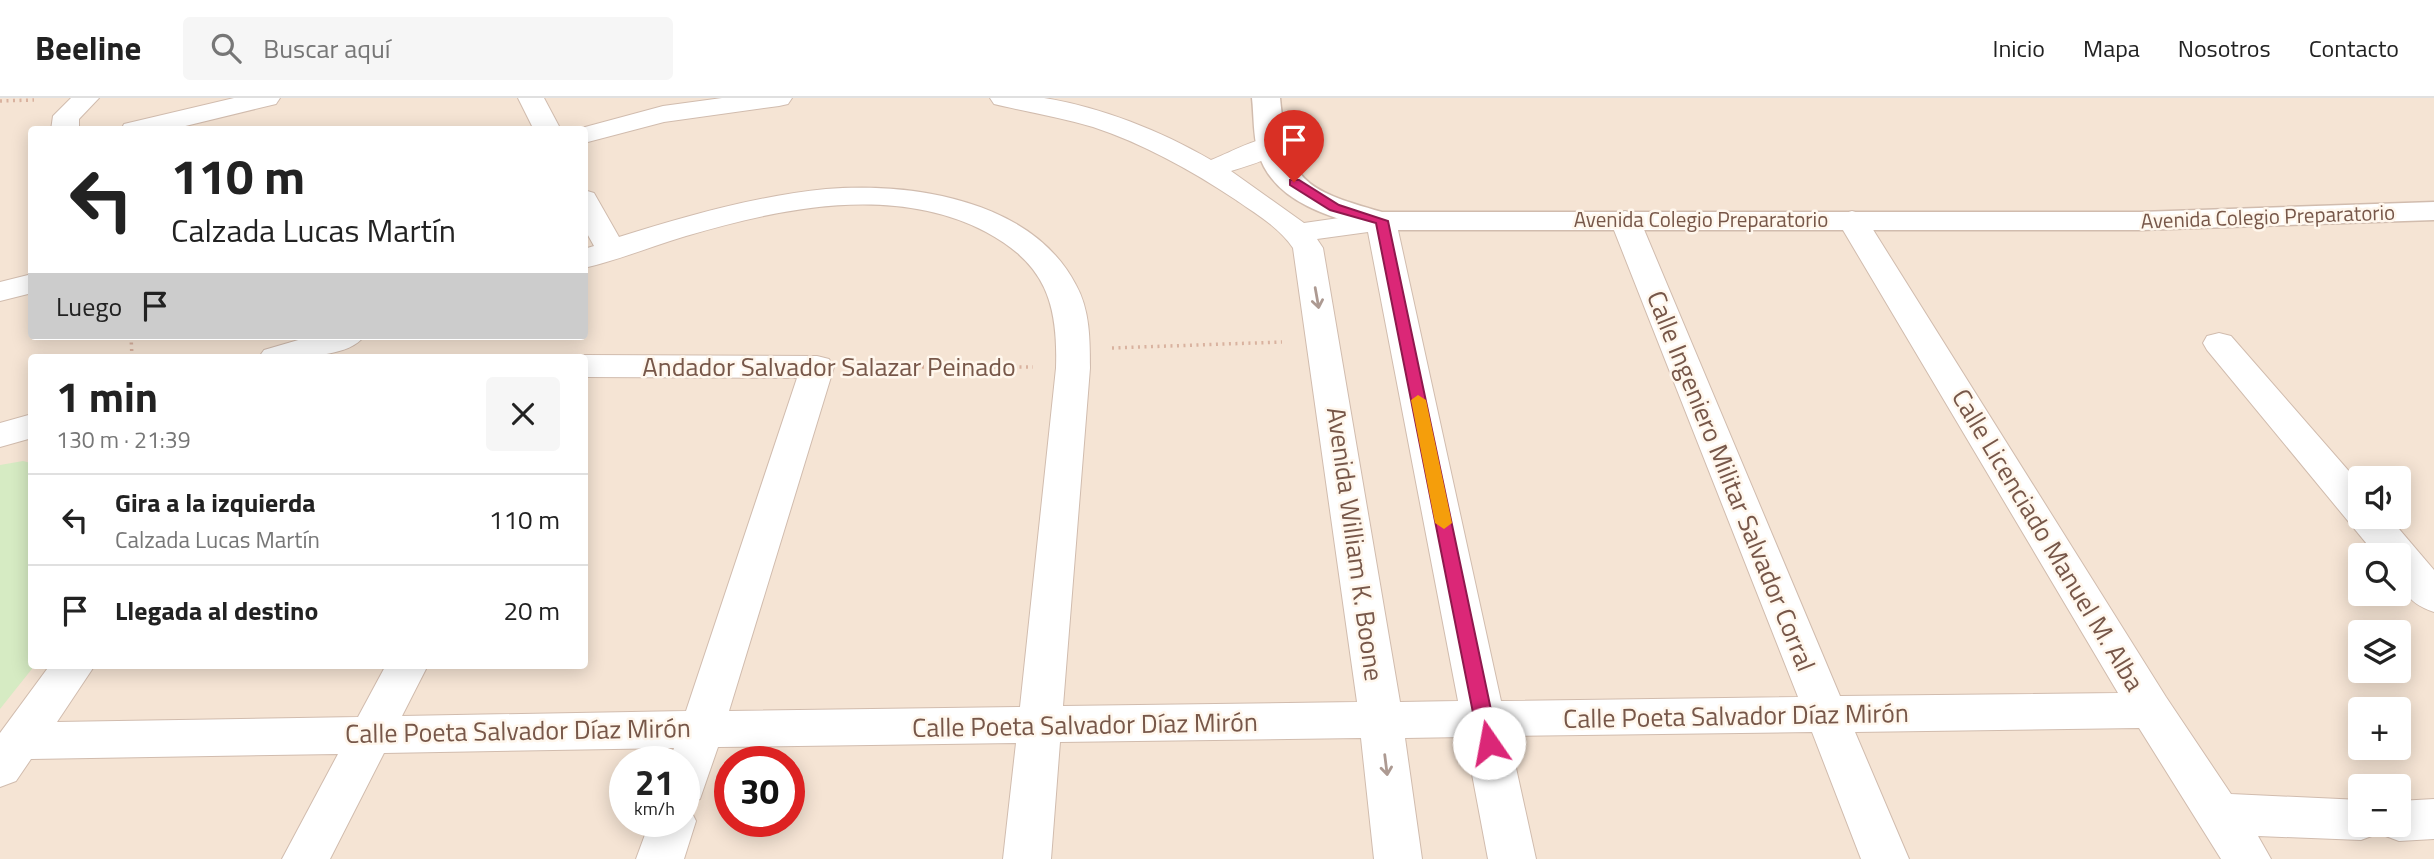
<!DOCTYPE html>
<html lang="es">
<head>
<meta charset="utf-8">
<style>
	body { margin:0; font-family:"Titillium Web",sans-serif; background:#f6f6f6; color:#222; height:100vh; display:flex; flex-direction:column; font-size:26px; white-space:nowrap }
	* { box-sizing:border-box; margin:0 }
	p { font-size:23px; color:#767676 }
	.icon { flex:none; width:38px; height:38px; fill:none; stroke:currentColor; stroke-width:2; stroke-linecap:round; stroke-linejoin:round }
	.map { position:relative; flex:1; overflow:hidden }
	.details { position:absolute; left:28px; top:256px; width:560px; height:315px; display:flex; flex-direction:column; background:#fff; border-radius:7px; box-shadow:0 4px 18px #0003 }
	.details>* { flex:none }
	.hud { position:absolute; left:28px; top:28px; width:560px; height:214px; border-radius:7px; box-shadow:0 4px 18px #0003; background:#fff; color:#222; overflow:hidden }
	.buttons { position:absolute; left:2348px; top:368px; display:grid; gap:14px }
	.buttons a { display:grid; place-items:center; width:63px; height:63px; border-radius:7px; background:#fff; box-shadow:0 4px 18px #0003; font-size:35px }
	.speed { position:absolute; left:609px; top:648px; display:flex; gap:14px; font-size:35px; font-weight:700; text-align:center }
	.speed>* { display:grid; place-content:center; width:91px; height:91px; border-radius:50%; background:#fff; box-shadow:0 4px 18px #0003; line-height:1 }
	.speed small { font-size:18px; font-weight:400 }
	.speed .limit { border:10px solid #d22; background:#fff; color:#111 }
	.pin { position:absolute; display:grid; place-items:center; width:60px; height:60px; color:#fff; margin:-72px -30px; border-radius:50% 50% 50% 0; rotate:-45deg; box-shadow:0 0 7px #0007 }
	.pin .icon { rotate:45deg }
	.me { position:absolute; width:77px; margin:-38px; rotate:348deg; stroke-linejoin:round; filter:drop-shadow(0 0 5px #0008) }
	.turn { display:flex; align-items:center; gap:24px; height:147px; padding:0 28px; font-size:32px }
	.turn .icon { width:91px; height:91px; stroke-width:2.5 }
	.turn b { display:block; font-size:49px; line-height:60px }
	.then { display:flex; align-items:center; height:66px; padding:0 28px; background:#0003; gap:14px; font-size:26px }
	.round { display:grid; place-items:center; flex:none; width:74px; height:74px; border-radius:7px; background:#f6f6f6 }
	.headline { display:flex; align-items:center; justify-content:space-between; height:119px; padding:0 28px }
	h1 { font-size:42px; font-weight:700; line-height:52px }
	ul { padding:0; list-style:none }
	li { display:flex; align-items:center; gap:21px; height:91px; padding:0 28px; border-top:2px solid #e0e0e0 }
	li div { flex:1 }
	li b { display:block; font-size:26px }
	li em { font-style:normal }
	header { display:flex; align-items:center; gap:42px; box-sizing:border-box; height:98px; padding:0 35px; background:#fff; border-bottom:2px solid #e0e0e0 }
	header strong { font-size:33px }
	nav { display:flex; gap:38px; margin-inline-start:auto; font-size:24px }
	.search { width:490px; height:63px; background:#f6f6f6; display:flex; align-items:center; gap:18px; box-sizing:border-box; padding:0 24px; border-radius:7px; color:#767676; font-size:26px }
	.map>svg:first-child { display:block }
</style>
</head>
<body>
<header>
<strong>Beeline</strong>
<div class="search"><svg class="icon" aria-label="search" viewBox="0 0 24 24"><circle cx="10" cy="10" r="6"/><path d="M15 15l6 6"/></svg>Buscar aquí</div>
<nav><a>Inicio</a><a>Mapa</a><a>Nosotros</a><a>Contacto</a></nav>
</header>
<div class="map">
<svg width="2434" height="761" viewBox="0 0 2434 761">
	<rect width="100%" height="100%" fill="#fdf3e6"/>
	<path fill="#f5e4d4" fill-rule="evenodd" d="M 0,0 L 2434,0 L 2434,761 L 0,761 ZM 32,32 L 584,32 L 584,238 L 32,238 ZM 32,259 L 584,259 L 584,567 L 32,567 ZM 2361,380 L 2399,380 L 2399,418 L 2361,418 ZM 2361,457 L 2399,457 L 2399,495 L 2361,495 ZM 2361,534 L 2399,534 L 2399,572 L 2361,572 ZM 2361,611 L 2399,611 L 2399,649 L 2361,649 ZM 625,663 L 684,663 L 684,723 L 625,723 ZM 730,663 L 789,663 L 789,723 L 730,723 ZM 2361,688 L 2399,688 L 2399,726 L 2361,726 Z"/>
	<path fill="#d6ebc3" d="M 23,363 L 31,365 L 32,567 L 35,567 L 0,611 L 0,367 Z"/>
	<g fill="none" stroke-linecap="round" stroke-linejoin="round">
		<defs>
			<g id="minor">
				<path d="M 71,0 L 99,0 L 79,21 L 79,32 L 51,32 L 53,18 Z"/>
				<path d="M 234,0 L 280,0 L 276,6 L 169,32 L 121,32 L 124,26 Z"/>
				<path d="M 518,0 L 544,0 L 561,32 L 534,32 Z"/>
				<path d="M 722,0 L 792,0 L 788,6 L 779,8 L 664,24 L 584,45 L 584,32 L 574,32 L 663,8 Z"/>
				<path d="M 990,0 C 1007,0 1027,0 1044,0 C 1101,9 1161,33 1211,62 C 1230,55 1262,36 1281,40 L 1285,46 C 1273,62 1249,67 1231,73 L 1304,125 L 1381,114 L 1391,117 L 1396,123 L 1501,603 L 1798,599 L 1610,122 L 1615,116 L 1625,113 L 1635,116 L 1640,122 L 1840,598 L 2118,595 L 1837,122 L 1842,116 L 1852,113 L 1862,116 L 1867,122 L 2166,599 L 2231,696 L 2361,702 L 2361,726 L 2399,726 L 2399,703 L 2434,701 L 2434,741 L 2399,743 L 2383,737 L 2380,731 L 2377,736 L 2361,742 L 2258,738 L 2271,761 L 2221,761 L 2139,630 L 1855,634 L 1909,761 L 1861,761 L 1812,634 L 1509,638 L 1536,761 L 1488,761 L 1465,639 L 1405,640 L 1422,761 L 1374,761 L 1361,640 L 1060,644 L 1051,761 L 1003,761 L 1016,645 L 718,649 L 700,701 L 684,706 L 684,663 L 669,663 L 674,650 L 384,655 L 330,761 L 282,761 L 338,656 L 31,661 L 16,683 L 0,689 L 0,635 L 50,567 L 95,567 L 57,624 L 358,619 L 386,567 L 428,567 L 402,618 L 686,613 L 797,280 L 584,279 L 584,259 L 578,259 L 584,257 L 817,258 L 829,261 L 834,269 L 729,613 L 1020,609 L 1056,270 C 1058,206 1046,166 986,134 C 894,86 780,110 686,138 C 652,148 619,162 584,170 L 584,151 L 594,148 L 584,130 L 584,92 L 594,95 L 619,139 C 686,118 756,98 826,91 C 913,84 1032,102 1076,187 C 1090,212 1090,242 1090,270 L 1063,608 L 1357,604 L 1293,150 C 1279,129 1256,116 1236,102 C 1191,72 1144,46 1093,29 C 1060,19 1027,14 994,6 ZM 1368,134 L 1458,603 L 1400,604 L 1323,150 L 1317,141 Z"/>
				<path d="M 32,176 L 32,195 L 0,203 L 0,184 Z"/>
				<path d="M 2219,235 L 2231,238 L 2361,387 L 2361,418 L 2388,418 L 2434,472 L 2434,514 C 2403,504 2399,486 2399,457 L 2376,457 L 2207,252 L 2203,245 L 2207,238 Z"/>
				<path d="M 312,238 L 364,238 C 348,262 286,259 259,259 L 264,252 Z"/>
				<path d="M 32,316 L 32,340 L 0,349 L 0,325 Z"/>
				<path d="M 684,707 L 689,709 L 696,723 L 684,761 L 636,761 L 650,723 L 684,723 Z"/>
			</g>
			<path id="tertiary" d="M 1252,0 L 1280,0 C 1288,84 1302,91 1382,114 L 2140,114 L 2434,104 L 2434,122 L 2140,132 L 1381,132 C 1335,121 1273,106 1258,54 C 1253,37 1254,18 1252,0 Z"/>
		</defs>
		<use href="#minor" stroke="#d1bcae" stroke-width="2"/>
		<use href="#tertiary" stroke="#d1bcae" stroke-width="3"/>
		<g stroke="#d9b29f" stroke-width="3.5" stroke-dasharray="2 4.5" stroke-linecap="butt">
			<path d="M 0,3 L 34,2"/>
			<path d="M 131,238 L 132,259"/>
			<path d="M 1112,250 L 1282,244"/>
			<path d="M 857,269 L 1033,269"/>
		</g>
		<use href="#minor" fill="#fff" fill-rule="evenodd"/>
		<use href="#tertiary" fill="#fff" fill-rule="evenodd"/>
	</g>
	<defs><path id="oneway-shaft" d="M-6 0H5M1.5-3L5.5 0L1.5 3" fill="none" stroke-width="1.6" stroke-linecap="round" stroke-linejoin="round" transform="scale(1.75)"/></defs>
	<g stroke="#ad9a92">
		<use href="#oneway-shaft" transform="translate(1317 200) rotate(80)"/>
		<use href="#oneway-shaft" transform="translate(1386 667) rotate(83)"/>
	</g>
	<path fill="#db2777" stroke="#8e194d" stroke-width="2" d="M 1290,82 L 1299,82 L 1339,107 L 1388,123 L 1498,645 L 1495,650 L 1482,650 L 1479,645 L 1376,125 L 1330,112 L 1290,87 Z"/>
	<path fill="#f59e0b" d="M 1418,297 L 1426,302 L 1452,425 L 1444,431 L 1435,425 L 1411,302 Z"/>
	<g text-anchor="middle" stroke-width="5" stroke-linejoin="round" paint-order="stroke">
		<g font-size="21" fill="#775749" stroke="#fff7ed">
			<text transform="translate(2268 119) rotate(-2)" y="7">Avenida Colegio Preparatorio</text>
			<text x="1701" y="129">Avenida Colegio Preparatorio</text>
		</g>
		<g font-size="26" fill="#775749" stroke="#fff7ed">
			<text x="829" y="278">Andador Salvador Salazar Peinado</text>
			<text transform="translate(1731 383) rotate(68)" y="9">Calle Ingeniero Militar Salvador Corral</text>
			<text transform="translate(2048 442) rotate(59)" y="9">Calle Licenciado Manuel M. Alba</text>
			<text transform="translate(1355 446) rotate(82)" y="9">Avenida William K. Boone</text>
			<text transform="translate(1736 618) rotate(-1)" y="9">Calle Poeta Salvador Díaz Mirón</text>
			<text transform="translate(1085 627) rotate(-1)" y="9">Calle Poeta Salvador Díaz Mirón</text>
			<text transform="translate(518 633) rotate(-1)" y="9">Calle Poeta Salvador Díaz Mirón</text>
		</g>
	</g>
</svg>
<div class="buttons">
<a><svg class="icon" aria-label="sound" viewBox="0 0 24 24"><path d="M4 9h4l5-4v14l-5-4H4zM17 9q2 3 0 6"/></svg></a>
<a><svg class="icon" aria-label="search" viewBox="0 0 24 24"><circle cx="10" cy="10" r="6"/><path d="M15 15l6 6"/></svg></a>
<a><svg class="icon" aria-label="layers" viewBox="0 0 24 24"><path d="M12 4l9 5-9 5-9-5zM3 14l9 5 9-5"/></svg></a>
<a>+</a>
<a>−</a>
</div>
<div class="speed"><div>21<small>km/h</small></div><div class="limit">30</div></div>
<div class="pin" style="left:1294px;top:84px;background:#d93025"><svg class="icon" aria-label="arrive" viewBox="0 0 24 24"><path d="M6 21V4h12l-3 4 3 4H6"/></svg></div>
<svg class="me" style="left:1489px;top:645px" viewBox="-20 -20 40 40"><circle r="19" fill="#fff"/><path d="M0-13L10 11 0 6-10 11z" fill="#db2777"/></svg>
<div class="hud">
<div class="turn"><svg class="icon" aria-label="left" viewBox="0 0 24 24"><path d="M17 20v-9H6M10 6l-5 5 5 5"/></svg><div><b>110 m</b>Calzada Lucas Martín</div></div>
<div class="then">Luego<svg class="icon" aria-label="arrive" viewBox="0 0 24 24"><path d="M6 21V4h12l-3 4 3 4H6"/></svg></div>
</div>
<section class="details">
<div class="headline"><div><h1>1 min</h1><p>130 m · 21:39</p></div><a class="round"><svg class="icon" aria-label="close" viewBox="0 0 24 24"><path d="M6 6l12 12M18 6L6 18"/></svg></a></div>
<ul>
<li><svg class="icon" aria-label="left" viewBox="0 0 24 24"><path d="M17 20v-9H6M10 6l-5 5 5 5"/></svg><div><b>Gira a la izquierda</b><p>Calzada Lucas Martín</p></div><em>110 m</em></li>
<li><svg class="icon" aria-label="arrive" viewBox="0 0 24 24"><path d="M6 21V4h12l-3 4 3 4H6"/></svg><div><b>Llegada al destino</b></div><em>20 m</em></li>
</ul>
</section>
</div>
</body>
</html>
